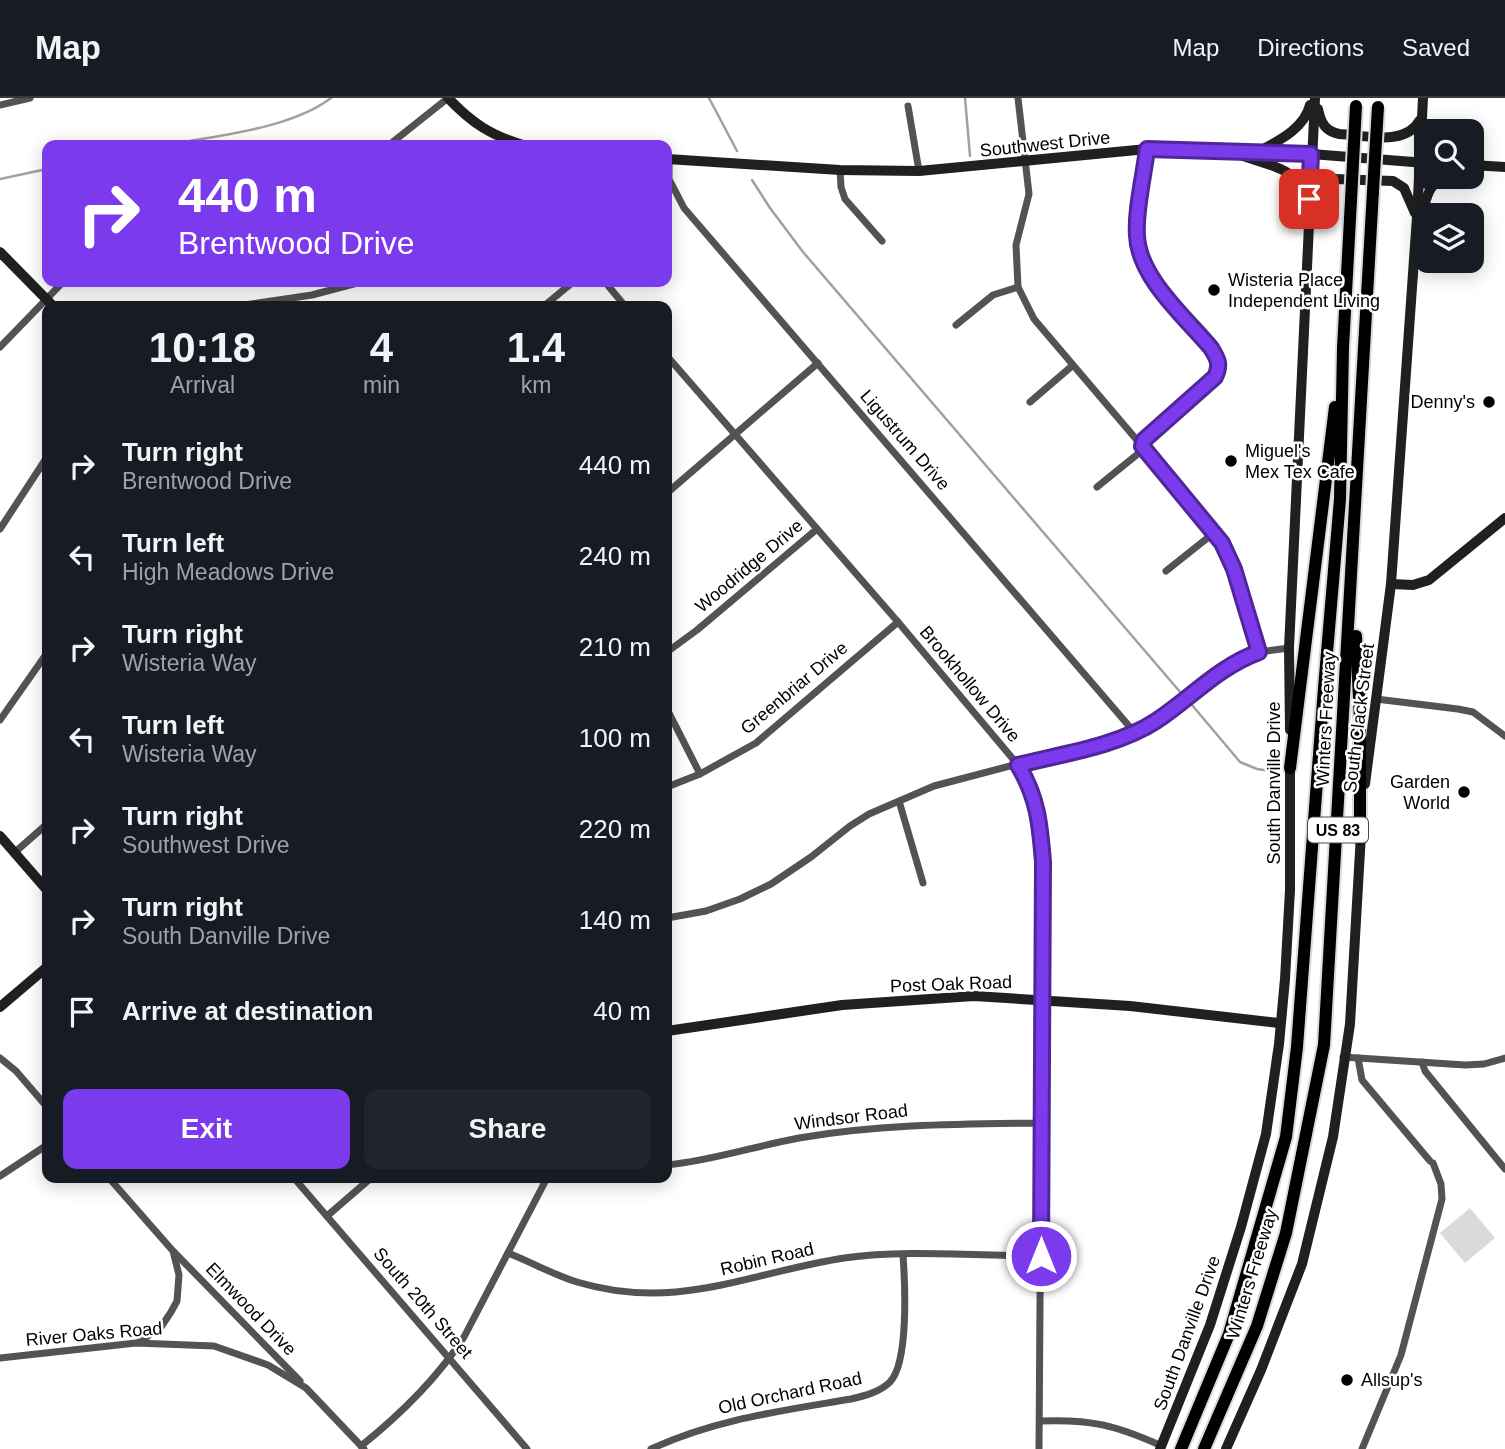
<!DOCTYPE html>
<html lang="en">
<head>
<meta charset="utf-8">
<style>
	body { margin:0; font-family:Arial,sans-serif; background:#20242c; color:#f1f3f6; height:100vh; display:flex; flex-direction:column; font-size:26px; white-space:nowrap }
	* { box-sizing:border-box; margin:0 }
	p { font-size:23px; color:#9ea1a6 }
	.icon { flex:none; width:38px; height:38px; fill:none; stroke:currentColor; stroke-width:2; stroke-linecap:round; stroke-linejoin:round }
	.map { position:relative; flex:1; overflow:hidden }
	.panel { position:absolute; left:42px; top:203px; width:630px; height:882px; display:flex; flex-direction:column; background:#171b24; border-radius:14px; box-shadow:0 4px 18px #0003 }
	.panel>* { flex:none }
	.banner { position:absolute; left:42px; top:42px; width:630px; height:147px; border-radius:14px; box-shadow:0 4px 18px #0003; background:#7c3aed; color:#fff; overflow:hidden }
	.fabs { position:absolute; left:1414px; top:21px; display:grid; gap:14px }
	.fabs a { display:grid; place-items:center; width:70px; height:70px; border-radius:14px; background:#171b24; box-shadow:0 4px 18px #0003; font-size:35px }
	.pin { position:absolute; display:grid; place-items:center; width:60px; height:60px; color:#fff; margin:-30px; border-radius:14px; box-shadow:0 4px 10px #0006 }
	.me { position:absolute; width:77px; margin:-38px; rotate:0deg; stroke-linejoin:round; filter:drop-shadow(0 0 5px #0008) }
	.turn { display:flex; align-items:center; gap:24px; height:147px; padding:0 21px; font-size:32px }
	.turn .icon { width:91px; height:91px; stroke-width:2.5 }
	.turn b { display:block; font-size:49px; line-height:60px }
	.eta { display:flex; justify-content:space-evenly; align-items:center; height:119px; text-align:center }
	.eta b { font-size:42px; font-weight:700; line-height:49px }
	.action { display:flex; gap:14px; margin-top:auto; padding:14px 21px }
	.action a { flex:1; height:80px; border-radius:14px; background:#7c3aed; color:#fff; font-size:28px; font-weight:700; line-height:80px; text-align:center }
	.action a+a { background:#20242c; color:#f1f3f6 }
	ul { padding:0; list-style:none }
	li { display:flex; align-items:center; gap:21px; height:91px; padding:0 21px }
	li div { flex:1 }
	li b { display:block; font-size:26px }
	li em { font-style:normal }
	header { display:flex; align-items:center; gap:42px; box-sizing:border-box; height:98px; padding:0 35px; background:#171b24; border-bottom:2px solid #363941 }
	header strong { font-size:33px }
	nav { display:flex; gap:38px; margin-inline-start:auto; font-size:24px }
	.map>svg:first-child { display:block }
</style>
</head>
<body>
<header>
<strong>Map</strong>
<nav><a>Map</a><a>Directions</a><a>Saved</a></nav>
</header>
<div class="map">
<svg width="1505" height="1351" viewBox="0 0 1505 1351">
	<rect width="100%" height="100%" fill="#fff"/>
	<path fill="#dadada" d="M 1470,1110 L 1495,1140 L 1465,1165 L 1440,1135 Z"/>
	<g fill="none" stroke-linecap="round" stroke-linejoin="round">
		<g stroke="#a1a1a1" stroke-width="2.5">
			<path d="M 709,0 L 737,53"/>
			<path d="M 965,0 L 970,58"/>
			<path d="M 168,47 C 219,37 290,31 331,0"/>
			<path d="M 0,81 L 47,71"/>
			<path d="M 752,82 L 770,110 L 803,154 L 1181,595"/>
			<path d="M 1192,607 L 1240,664 L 1257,671 L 1278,674"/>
		</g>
		<defs>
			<g id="highway">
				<path d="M 1356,538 L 1360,622 L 1360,741"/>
				<path d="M 1290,670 L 1335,309"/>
				<path d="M 1181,1351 L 1229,1236 L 1286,1039 L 1297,949 L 1324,590 L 1340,401 L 1343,250 L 1351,102"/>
				<path d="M 1204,1351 L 1257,1228 L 1286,1135 L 1324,947 L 1373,93"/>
			</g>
		</defs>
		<use href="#highway" stroke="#dbdbdb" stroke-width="16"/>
		<g stroke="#535353" stroke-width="7">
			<path d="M 1018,0 L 1029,96 L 1016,147 L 1018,189 L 1034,221 L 1215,434 L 1234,471 L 1259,554"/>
			<path d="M 0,7 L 30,0"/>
			<path d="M 908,8 L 919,73"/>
			<path d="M 389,47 L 448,0"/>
			<path d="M 669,62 L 669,81 L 684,110 L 1135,635"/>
			<path d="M 840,72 L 841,89 L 845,101 L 882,143"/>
			<path d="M 605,184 L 625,208"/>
			<path d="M 238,208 L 312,197 L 361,184"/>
			<path d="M 544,208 L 573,184"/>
			<path d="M 956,227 L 993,197 L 1018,189"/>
			<path d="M 0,249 L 63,184"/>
			<path d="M 667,258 L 898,524 L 1018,667 L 1028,683 L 1038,711 L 1043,764 L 1039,1351"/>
			<path d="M 1030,304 L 1072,268"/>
			<path d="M 1097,389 L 1139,355 L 1144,342 L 1215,279 C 1221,267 1218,261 1211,250 C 1184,219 1139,180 1137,138 C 1135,113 1144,77 1147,51"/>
			<path d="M 667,395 L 818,265"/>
			<path d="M 0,431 L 47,359"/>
			<path d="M 1166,473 L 1215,434"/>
			<path d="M 667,554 L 697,532 L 817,431"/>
			<path d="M 1376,601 L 1458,611 L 1473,614 L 1505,638"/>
			<path d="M 667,611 L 700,676"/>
			<path d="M 0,622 L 47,555"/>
			<path d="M 667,689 L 700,676 L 756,645 L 898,524"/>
			<path d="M 899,703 L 923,785"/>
			<path d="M 14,755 L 47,726"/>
			<path d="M 667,820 L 706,813 L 740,801 L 771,786 L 811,759 L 850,728 L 869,716 L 934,688 L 1135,635 L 1156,624 L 1209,582 L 1240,561 L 1259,554 L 1289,550"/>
			<path d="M 1343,959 L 1465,967 L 1484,966 L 1505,960"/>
			<path d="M 0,960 L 16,973 L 47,1009"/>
			<path d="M 1358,960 L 1362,982 L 1430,1063"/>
			<path d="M 1422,964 L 1425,973 L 1505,1071"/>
			<path d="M 667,1067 C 711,1063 755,1048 799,1040 C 879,1026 960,1026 1041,1025"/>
			<path d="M 0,1078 L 47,1047"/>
			<path d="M 109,1080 L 173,1153 L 179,1177 L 177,1203 L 171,1214 L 161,1229 L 139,1244"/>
			<path d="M 294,1080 L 527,1351"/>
			<path d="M 327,1118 L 371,1080"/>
			<path d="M 174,1154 L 300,1283"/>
			<path d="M 508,1155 C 531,1164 554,1177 577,1184 C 677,1214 748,1175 844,1160 C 904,1151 979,1158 1041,1158"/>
			<path d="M 0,1260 L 136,1245 L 214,1248 L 268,1267 L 306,1290 L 364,1351"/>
			<path d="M 1040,1323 C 1091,1321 1115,1327 1162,1348"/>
			<path d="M 361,1348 C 401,1316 436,1282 464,1239 L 547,1080"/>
			<path d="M 651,1351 C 716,1321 781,1313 851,1301 C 864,1298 880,1294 890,1284 C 909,1264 905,1185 903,1157"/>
			<path d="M 1362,1351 L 1401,1257 L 1442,1101 L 1441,1086 L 1433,1065"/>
		</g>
		<g stroke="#202020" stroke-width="10">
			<path d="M 448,0 C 472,25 490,37 523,47"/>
			<path d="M 1318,11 C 1321,25 1325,33 1339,36 C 1366,37 1405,49 1420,22"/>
			<path d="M 1258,54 C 1278,43 1304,31 1310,7"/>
			<path d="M 1241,57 C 1271,69 1296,67 1306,103"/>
			<path d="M 667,61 L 840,72 L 919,73 L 1147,51 L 1311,56 L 1426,65"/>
			<path d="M 1472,67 L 1505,69"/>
			<path d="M 1309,101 L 1321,87 L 1334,81 L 1393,83 L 1404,90 L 1415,115"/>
			<path d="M 1420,121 C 1427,103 1426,85 1447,79"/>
			<path d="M 0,154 L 53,208"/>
			<path d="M 1391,486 L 1413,487 L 1429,482 L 1505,420"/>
			<path d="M 1290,632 L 1289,550 L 1315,0"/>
			<path d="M 1365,686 L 1391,486 L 1417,119 L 1423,0"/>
			<path d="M 0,738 L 47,792"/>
			<path d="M 0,909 L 47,869"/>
			<path d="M 667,933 L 842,907 L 974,898 L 1130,908 L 1279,925"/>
			<path d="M 1160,1351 L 1210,1227 L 1241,1129 L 1266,1036 L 1279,946 L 1285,881 L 1290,792 L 1290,665"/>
			<path d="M 1226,1351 L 1261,1272 L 1302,1166 L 1333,1039 L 1350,926 L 1361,736"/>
		</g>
		<use href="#highway" stroke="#000" stroke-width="12"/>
		<defs>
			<g id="highway-bridge">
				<path d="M 1373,93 L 1378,9"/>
				<path d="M 1351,102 L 1356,8"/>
			</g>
		</defs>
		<use href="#highway-bridge" stroke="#dbdbdb" stroke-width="16" stroke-linecap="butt"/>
		<use href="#highway-bridge" stroke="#000" stroke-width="12"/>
	</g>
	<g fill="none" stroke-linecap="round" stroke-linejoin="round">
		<defs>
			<path id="route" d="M 1041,1158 L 1043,764 C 1040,727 1038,700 1018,667 C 1062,656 1118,648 1156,623 C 1191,600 1218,569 1259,554 L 1234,471 L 1222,445 L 1142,348 L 1144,342 L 1215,279 C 1221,267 1218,261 1211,250 C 1185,219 1139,180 1137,138 C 1135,113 1144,77 1147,51 L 1311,56 L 1309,101"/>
		</defs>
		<use href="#route" stroke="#51269a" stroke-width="18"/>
		<use href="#route" stroke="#7c3aed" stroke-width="12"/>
	</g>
	<g fill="#000" stroke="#fff" stroke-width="2.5">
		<circle cx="1214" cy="192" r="7"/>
		<circle cx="1489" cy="304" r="7"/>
		<circle cx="1231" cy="363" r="7"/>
		<circle cx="1464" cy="694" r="7"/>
		<circle cx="1347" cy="1282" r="7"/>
	</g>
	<g text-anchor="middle" stroke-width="5" stroke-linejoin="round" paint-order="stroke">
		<rect fill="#fff" stroke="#4c4c4c" stroke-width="2" x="1308" y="719.5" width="60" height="25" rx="5"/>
		<g font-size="16" font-weight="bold" fill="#000">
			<text x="1338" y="738">US 83</text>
		</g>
		<g font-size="18" fill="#000" stroke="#fff">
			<text transform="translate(1045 46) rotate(-6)" y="6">Southwest Drive</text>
			<text transform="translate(905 342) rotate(49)" y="6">Ligustrum Drive</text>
			<text transform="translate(749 468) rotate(-40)" y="6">Woodridge Drive</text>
			<text transform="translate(970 586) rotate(50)" y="6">Brookhollow Drive</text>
			<text transform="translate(794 590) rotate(-40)" y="6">Greenbriar Drive</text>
			<text transform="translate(1359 620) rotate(-83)" y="6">South Clack Street</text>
			<text transform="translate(1326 621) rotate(-87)" y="6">Winters Freeway</text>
			<text transform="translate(1274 685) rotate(-90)" y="6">South Danville Drive</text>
			<text transform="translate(951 886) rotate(-2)" y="6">Post Oak Road</text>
			<text transform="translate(851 1019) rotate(-7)" y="6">Windsor Road</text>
			<text transform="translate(767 1161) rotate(-13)" y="6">Robin Road</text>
			<text transform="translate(1252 1176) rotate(-73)" y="6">Winters Freeway</text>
			<text transform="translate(423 1205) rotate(49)" y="6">South 20th Street</text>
			<text transform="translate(251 1211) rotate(46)" y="6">Elmwood Drive</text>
			<text transform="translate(1187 1235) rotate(-70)" y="6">South Danville Drive</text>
			<text transform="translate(94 1236) rotate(-5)" y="6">River Oaks Road</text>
			<text transform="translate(790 1295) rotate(-12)" y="6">Old Orchard Road</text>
		</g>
		<g font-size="18" fill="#000" stroke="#fff" text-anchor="start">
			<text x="1228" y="188">Wisteria Place<tspan x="1228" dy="21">Independent Living</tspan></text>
			<text x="1475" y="310" text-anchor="end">Denny's</text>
			<text x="1245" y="359">Miguel's<tspan x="1245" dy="21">Mex Tex Cafe</tspan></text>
			<text x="1450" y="690" text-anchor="end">Garden<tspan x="1450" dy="21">World</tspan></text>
			<text x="1361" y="1288">Allsup's</text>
		</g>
	</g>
</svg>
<div class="fabs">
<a><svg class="icon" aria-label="search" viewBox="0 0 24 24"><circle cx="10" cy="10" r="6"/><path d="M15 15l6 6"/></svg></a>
<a><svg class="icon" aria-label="layers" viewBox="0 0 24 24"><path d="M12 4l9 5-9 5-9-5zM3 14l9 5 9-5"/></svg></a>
</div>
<div class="pin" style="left:1309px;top:101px;background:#d93025"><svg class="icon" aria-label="arrive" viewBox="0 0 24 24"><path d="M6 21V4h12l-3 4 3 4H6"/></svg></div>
<svg class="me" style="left:1041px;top:1158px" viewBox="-20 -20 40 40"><circle r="17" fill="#7c3aed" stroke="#fff" stroke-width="3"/><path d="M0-11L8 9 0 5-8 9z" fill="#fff"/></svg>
<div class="banner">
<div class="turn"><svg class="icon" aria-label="right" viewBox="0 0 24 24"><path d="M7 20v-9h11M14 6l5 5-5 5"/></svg><div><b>440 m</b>Brentwood Drive</div></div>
</div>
<section class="panel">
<div class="eta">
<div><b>10:18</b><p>Arrival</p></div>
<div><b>4</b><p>min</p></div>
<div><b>1.4</b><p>km</p></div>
</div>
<ul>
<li><svg class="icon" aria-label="right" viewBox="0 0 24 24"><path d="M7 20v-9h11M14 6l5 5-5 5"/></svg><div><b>Turn right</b><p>Brentwood Drive</p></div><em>440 m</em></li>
<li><svg class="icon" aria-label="left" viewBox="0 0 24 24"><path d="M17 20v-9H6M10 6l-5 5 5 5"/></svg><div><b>Turn left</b><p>High Meadows Drive</p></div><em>240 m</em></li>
<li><svg class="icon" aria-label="right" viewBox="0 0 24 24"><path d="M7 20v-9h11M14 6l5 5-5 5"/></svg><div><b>Turn right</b><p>Wisteria Way</p></div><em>210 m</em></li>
<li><svg class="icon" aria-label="left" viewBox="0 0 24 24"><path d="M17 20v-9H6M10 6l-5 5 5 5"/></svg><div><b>Turn left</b><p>Wisteria Way</p></div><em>100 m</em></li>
<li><svg class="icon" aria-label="right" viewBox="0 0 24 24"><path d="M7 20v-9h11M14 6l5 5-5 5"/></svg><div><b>Turn right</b><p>Southwest Drive</p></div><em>220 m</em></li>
<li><svg class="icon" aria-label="right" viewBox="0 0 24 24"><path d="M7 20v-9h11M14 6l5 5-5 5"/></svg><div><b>Turn right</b><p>South Danville Drive</p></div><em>140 m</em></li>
<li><svg class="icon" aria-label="arrive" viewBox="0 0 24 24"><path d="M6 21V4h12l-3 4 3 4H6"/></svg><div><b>Arrive at destination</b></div><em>40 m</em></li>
</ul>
<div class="action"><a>Exit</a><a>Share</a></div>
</section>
</div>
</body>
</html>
